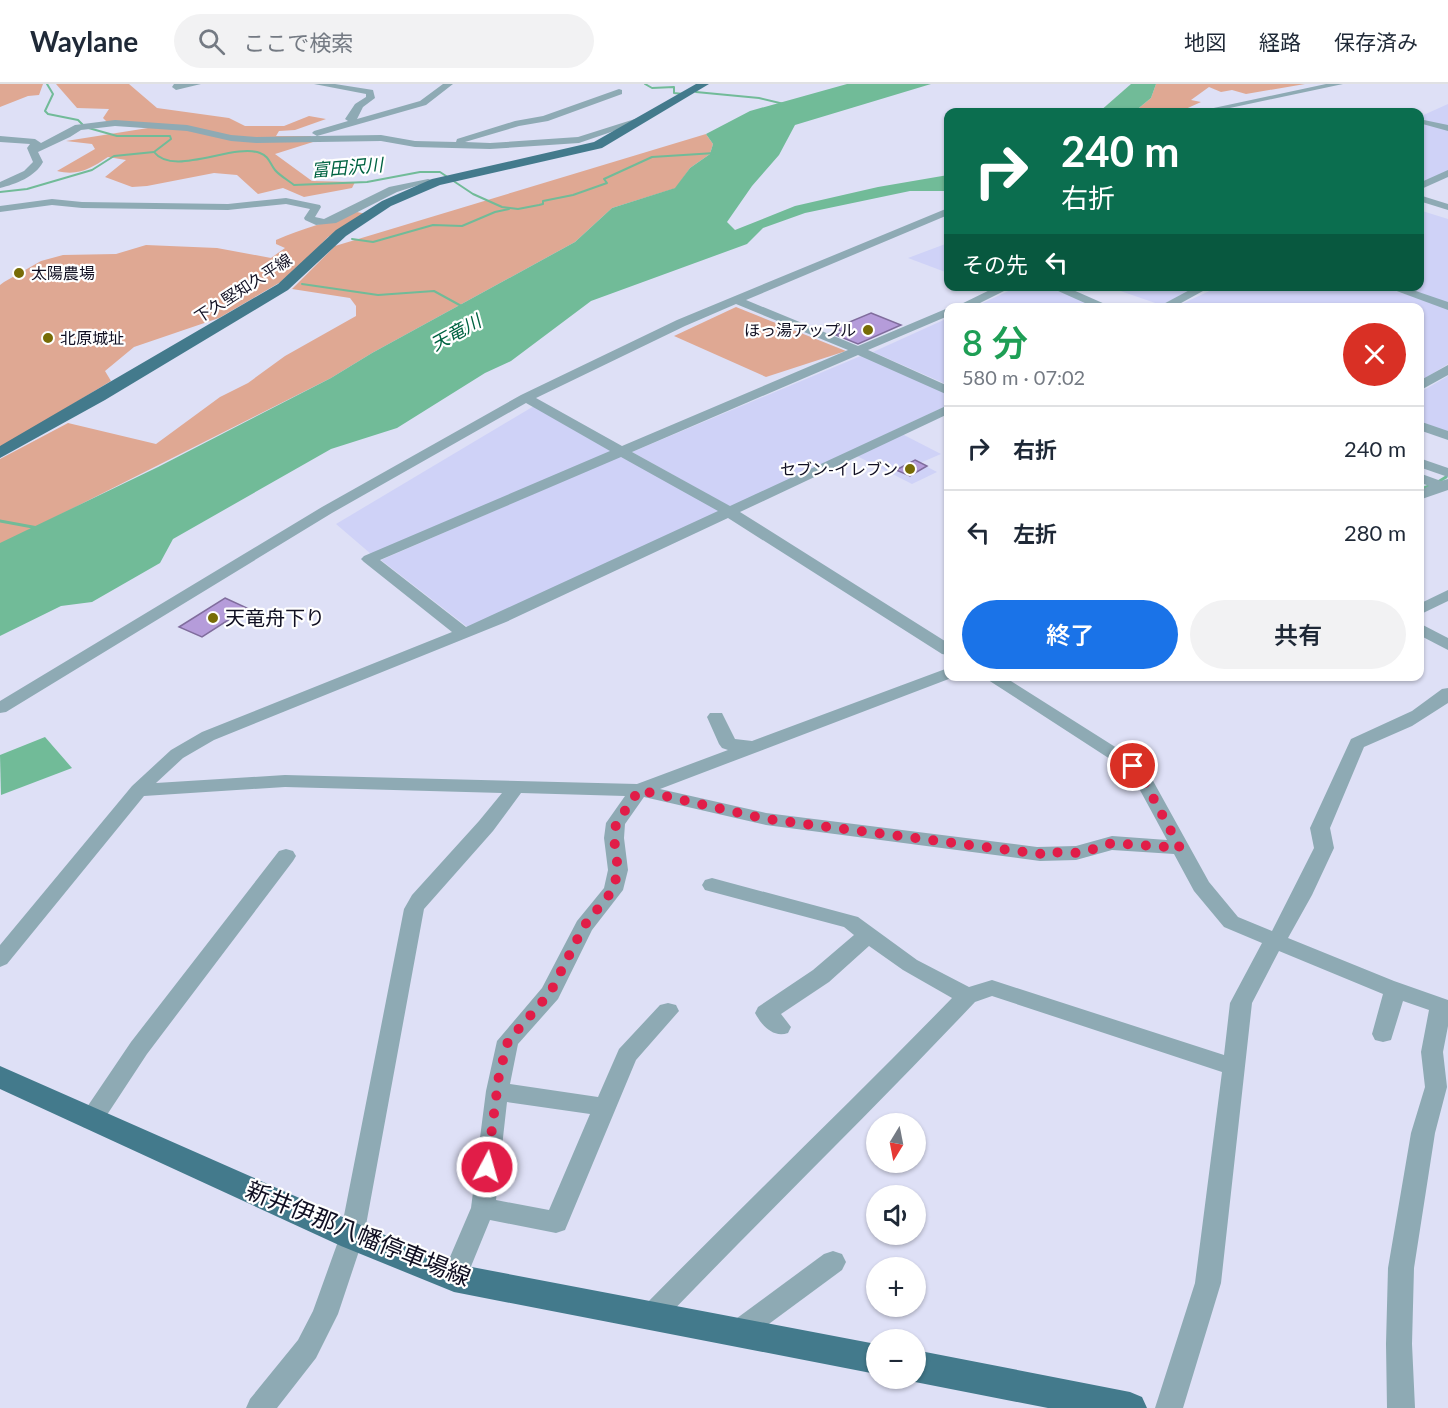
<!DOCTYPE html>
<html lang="ja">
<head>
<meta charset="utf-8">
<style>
	body { margin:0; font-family:Lato,"Noto Sans JP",sans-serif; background:#f2f2f3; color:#1f2937; height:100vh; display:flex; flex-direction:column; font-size:22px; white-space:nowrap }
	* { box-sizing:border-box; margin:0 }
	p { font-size:20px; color:#747a83 }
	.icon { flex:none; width:33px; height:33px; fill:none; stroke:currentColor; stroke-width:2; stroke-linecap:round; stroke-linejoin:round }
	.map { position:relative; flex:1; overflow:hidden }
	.side { position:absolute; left:944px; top:219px; width:480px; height:378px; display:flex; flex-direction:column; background:#fff; border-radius:12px; box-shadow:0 2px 4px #0004 }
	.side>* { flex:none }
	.banner { position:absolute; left:944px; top:24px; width:480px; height:183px; border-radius:12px; box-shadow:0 2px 4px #0004; background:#0b6e4f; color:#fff; overflow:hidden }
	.needle { width:39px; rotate:190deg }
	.controls { position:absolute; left:866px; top:1029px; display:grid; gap:12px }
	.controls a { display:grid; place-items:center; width:60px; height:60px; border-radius:50%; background:#fff; box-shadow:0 2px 4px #0004; font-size:30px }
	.pin { position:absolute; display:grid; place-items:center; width:51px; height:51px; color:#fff; margin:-26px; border:3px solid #fff; border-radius:50%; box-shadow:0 2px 6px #0007 }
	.me { position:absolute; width:66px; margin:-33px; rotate:6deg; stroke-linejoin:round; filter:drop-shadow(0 0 4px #0008) }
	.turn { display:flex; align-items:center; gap:21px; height:126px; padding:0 18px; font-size:27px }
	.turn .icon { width:78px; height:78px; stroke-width:2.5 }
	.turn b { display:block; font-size:42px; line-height:51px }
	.then { display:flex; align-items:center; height:57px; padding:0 18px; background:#0003; gap:12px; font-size:22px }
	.round { display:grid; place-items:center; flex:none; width:63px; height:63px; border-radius:32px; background:#f2f2f3 }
	.headline { display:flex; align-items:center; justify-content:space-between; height:102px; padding:0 18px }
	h1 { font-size:36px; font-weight:600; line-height:45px; color:#1e9e55 }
	.primary-button { display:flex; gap:12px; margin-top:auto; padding:12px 18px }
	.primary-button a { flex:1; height:69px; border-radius:36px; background:#1a73e8; color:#fff; font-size:24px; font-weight:600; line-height:69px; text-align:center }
	.primary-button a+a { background:#f2f2f3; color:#1f2937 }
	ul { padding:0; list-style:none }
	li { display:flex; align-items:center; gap:18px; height:84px; padding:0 18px; border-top:2px solid #e0e1e3 }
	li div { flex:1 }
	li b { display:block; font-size:22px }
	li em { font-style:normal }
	header { display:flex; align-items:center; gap:36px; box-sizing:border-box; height:84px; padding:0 30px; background:#fff; border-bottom:2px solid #e0e1e3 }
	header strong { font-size:28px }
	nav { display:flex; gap:33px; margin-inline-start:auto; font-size:21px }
	.search { width:420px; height:54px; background:#f2f2f3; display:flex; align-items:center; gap:15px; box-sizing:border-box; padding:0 21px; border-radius:33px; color:#747a83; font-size:22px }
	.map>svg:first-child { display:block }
</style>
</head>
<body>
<header>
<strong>Waylane</strong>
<div class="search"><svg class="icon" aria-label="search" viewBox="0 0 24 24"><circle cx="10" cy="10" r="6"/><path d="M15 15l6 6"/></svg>ここで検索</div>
<nav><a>地図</a><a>経路</a><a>保存済み</a></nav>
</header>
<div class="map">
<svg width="1448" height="1324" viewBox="0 0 1448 1324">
	<rect width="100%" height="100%" fill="#dee0f6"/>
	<g fill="#cfd2f7">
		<path d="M 1448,20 L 1448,43 L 1419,35 L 1419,33 Z"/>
		<path d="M 1419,37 L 1448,45 L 1448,87 L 1419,100 Z"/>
		<path d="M 1419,126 L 1448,135 L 1448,219 L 1396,203 L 1419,202 Z"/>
		<path d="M 948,159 L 948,189 L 908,174 Z"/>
		<path d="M 1019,202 L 1047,203 L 1102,223 L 972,224 Z"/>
		<path d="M 1109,203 L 1200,203 L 1161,221 Z"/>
		<path d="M 1218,203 L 1383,203 L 1448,224 L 1448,280 L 1419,298 L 1419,224 L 1173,224 Z"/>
		<path d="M 948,234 L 948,301 L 873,268 Z"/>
		<path d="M 863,271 L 948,310 L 948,321 L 731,423 L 632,368 Z"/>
		<path d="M 1448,292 L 1448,348 L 1419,337 L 1419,309 Z"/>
		<path d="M 534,322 L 615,367 L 371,470 L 336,440 Z"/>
		<path d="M 902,350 L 941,370 L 920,379 L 937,388 L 912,400 L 855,371 Z"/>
		<path d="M 623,371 L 721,427 L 470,545 L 381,476 Z"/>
	</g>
	<g fill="#dfa893">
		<path d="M 0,0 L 43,0 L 39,11 L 28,12 L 0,23 Z"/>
		<path d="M 56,0 L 129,0 L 157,24 L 229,34 L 245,42 L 284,42 L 309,32 L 326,35 L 295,46 L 279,47 L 276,52 L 311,52 L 313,58 L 275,70 L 312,97 L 355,98 L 352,104 L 304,113 L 283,104 L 258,110 L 237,91 L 214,89 L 147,102 L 132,103 L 105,93 L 126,76 L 108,73 C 90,85 78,92 57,87 L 95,65 L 92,60 L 66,57 L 148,44 L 107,38 L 103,34 L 109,25 L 77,24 Z"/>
		<path d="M 1156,0 L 1305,0 L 1246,10 L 1232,6 L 1221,8 L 1209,3 L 1191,16 L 1201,18 L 1179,28 L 1134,28 L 1151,14 Z"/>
		<path d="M 706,50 L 713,60 L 710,70 L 690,84 L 676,104 L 612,124 L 575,158 L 372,269 L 331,294 L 0,461 L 0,375 L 68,339 L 156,360 L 220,313 L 248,299 L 285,272 L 356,232 L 356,222 L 350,214 L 292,205 L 335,162 Z"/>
		<path d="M 357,128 L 366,130 L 328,153 L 291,192 L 219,234 L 134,263 L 105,287 L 111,297 L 0,364 L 0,201 L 4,198 L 41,177 L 63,171 L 116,170 L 146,161 L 217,164 L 271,174 L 285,164 L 276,160 L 276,156 C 303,144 329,138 357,128 Z"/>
		<path d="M 736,223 L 846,267 L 766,293 L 674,252 Z"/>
	</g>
	<g fill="#71bb98">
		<path d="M 847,0 L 931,0 L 795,41 L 779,71 L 752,102 L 727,138 L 735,146 L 795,122 L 878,103 L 948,91 L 948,107 L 910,107 L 805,129 L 763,144 L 747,160 L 591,217 L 511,277 L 485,289 L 397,344 L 331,365 L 173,455 L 160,479 L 92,518 L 61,522 L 0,552 L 0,459 L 158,383 L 331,294 L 372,269 L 575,158 L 612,124 L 675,104 L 690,84 L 710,70 L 713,60 L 706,50 L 750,27 Z"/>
		<path d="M 1131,0 L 1156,0 L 1151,14 L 1134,28 L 1099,28 Z"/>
		<path d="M 45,653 L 72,684 L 1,711 L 0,671 Z"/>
	</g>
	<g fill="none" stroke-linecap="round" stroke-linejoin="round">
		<g stroke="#71bb98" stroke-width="2">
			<path d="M 47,0 L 53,10 L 45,27 L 48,30 L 78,36 L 85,43 L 117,52 L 170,52 L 171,55 L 154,68 C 173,93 233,59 260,69 C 269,72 270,80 275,86 C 280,92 288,96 294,101 L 367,98 L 420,88 L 440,88 L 473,110 L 502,123 L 518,125 L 539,121 L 543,120 L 543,117 L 573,111 L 607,99 L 604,95 L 652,73 L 715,69"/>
			<path d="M 645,0 L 652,4 L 674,3 L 674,9 L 683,10"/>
			<path d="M 696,8 L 759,14 L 784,20"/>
			<path d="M 0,108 L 27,105 L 92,86 L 114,72 L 154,68"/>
			<path d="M 352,155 L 373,158 L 433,141 L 462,142 L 495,128 L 509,125"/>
			<path d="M 302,200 L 378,211 L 434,207 L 465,224"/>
		</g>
		<g stroke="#71bb98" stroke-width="3">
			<path d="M 1438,398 L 1446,393"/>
			<path d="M 1419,406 L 1429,402"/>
			<path d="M 0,437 L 38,444"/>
		</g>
	</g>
	<g fill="#b59cda" stroke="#806d9d" stroke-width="1.5">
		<path d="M 871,229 L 901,241 L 858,260 L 836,251 L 843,248 L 835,244 Z"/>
		<path d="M 915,376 L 927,382 L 910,392 L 896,386 Z"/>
		<path d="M 225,514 L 247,524 L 202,553 L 179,543 Z"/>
	</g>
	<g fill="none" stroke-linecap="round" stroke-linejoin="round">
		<g fill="#8eaab4" fill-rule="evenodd">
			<path d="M 174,0 L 201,0 L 176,6 L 172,3 Z"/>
			<path d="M 314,0 L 335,0 L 373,6 L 375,14 L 363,23 L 357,35 L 420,17 L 443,0 L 453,0 L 426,21 L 317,52 L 312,49 L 314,47 L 348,37 L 345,35 L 355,20 L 366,13 L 366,10 Z"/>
			<path d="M 1326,0 L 1343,0 L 1211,28 L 1195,28 Z"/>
			<path d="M 619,5 L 622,6 L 622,10 L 548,37 L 519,42 L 465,58 L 490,59 L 578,53 L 638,34 L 646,36 L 579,59 L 490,65 L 415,63 L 381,57 L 256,59 L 231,57 L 187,47 L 115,42 L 81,46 L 70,53 L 38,68 L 43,78 C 35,93 16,100 0,104 L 0,98 L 24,87 L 33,78 L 27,64 L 30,60 L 0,58 L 0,52 L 35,55 L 41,59 L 75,41 L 115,36 L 187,41 L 231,51 L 256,53 L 381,51 L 415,57 L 456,58 L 457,55 L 515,37 L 543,32 Z"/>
			<path d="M 1419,35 L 1448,41 L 1448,47 L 1419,39 Z"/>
			<path d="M 1448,86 L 1448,93 L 1419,106 L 1419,99 Z"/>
			<path d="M 428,95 L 441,98 L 436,101 L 419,101 L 397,108 L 336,139 L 316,141 L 305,136 L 304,134 L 310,125 L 286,120 L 228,126 L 82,124 L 52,121 L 0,128 L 0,122 L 52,115 L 82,118 L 228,120 L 286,114 L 320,121 L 321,123 L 315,133 L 324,135 L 389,103 Z"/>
			<path d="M 1419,111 L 1448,120 L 1448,126 L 1419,117 Z"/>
			<path d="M 948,124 L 948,131 L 746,216 L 858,262 L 948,224 L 948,232 L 868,266 L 948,302 L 948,311 L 858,271 L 632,368 L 730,422 L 948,321 L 948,330 L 740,428 L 948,559 L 948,571 L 942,570 L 728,434 L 506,538 L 214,656 L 183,674 L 156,699 L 285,691 L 637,700 L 728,666 L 722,664 L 719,660 L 707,633 L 710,629 L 722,629 L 735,655 L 752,657 L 948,584 L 948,592 L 954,593 L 660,705 L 766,729 L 1037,763 L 1076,762 L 1112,752 L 1167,756 L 1135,697 L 1127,686 L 982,592 L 1003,592 L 1139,678 L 1152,695 L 1209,798 L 1238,833 L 1272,847 L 1314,764 L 1310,744 L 1351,655 L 1412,627 L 1442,605 L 1448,604 L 1448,619 L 1412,642 L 1364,663 L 1330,744 L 1334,764 L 1312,811 L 1288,854 L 1394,897 L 1448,916 L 1448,942 L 1443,968 L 1447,1003 L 1435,1049 L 1414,1184 L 1412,1260 L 1415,1324 L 1387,1324 L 1386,1260 L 1388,1184 L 1411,1049 L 1425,1003 L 1421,968 L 1429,926 L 1403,917 L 1391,956 L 1383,958 L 1375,956 L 1372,950 L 1383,910 L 1279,867 L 1252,919 L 1221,1199 L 1183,1324 L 1155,1324 L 1195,1199 L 1222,988 L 992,912 L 975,918 C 872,1027 765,1131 661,1239 L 652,1243 L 643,1239 L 639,1231 L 643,1223 C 745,1119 851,1018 952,914 L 903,886 L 869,862 L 829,898 L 781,930 L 791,943 L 788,949 C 773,954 762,942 755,929 L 758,923 L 813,886 L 854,851 L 844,843 L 705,806 L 702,801 L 705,796 L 712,794 L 858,833 L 917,876 L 969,903 L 992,896 L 1224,971 L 1230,919 L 1262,859 L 1224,843 L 1194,807 L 1174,770 L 1112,766 L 1076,776 L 1040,777 L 766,741 L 644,713 L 625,740 L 624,754 L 628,786 L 623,806 L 592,846 L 558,915 L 518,960 L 510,1000 L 598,1013 L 619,965 L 660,921 L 668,919 L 676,921 L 679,927 L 636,976 L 565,1146 L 556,1149 L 490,1136 L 463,1202 L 454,1205 L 445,1202 L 441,1194 L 471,1124 L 486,1007 L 497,957 L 542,904 L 577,837 L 604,804 L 608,786 L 604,754 L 606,739 L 625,712 L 521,709 L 493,747 L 424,825 L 364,1152 L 338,1230 L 316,1274 L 277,1324 L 246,1324 L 250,1315 L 298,1256 L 313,1227 L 340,1152 L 404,825 L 412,811 L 479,737 L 502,709 L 285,703 L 144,712 L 7,880 L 0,883 L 0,861 L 132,702 L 171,666 L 202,648 L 452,548 L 364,478 L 361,475 L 364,472 L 610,367 L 526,319 L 332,429 L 6,628 L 0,629 L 0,617 L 322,423 L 521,311 L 677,236 ZM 736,220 L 848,266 L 622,362 L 536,314 L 685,242 ZM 621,373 L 718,427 L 466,543 L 380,476 ZM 507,1018 L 590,1030 L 549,1126 L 496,1116 Z"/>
			<path d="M 998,202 L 1014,202 L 970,224 L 953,224 Z"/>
			<path d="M 1047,202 L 1064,202 L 1114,224 L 1096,224 Z"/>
			<path d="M 1197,202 L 1212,202 L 1172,224 L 1156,224 Z"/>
			<path d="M 1383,202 L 1401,202 L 1448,218 L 1448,226 Z"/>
			<path d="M 1448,281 L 1448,291 L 1419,307 L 1419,297 Z"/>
			<path d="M 1419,337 L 1448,347 L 1448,356 L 1419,346 Z"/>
			<path d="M 1419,374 L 1448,384 L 1448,393 L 1419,383 Z"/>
			<path d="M 1419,389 L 1441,397 L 1448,395 L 1448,406 L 1419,416 L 1419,407 L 1429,402 L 1419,398 Z"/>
			<path d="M 1448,506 L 1448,517 L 1419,531 L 1419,520 Z"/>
			<path d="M 1419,539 L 1448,554 L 1448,566 L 1419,551 Z"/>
			<path d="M 286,765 L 293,767 L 296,772 L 293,777 L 147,970 L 99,1043 L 91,1045 L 83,1043 L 79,1036 L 83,1029 L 131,958 L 279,767 Z"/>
			<path d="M 833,1167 L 842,1170 L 846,1178 L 842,1186 L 747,1256 L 738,1260 L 729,1256 L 725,1248 L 729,1240 L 824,1170 Z"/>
		</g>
		<g fill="#437a8c" fill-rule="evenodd">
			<path d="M 696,0 L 709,0 L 602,64 L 440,101 L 391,122 L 346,152 L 288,206 L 105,316 L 0,374 L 0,362 L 278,200 L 336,146 L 382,117 L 432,95 L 594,58 Z"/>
			<path d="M 0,982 L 363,1142 L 456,1180 L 876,1260 L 876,1290 L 454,1208 L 341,1162 L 0,1005 Z"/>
			<path d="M 915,1266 L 1130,1308 L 1142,1313 L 1147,1324 L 1048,1324 L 915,1298 L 907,1294 L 915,1294 Z"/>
		</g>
	</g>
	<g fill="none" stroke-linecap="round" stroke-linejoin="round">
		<path stroke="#e11d48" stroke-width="10" stroke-dasharray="0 18" d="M 487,1083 L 499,991 L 508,957 L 550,909 L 584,842 L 613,806 L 618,786 L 614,754 L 616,740 L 639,706 L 766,735 L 1040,770 L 1042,768 L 1081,769 L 1112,759 L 1180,764 L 1143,695 L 1133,682"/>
	</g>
	<g fill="#776c07" stroke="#fff" stroke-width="2">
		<circle cx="19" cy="189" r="6"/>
		<circle cx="868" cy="246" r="6"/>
		<circle cx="48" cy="254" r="6"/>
		<circle cx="910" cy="385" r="6"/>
		<circle cx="213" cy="534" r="6"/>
	</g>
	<g text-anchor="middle" stroke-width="4.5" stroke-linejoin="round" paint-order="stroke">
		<g font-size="16" fill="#100f22" stroke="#fff" text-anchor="start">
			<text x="31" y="195">太陽農場</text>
			<text x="856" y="252" text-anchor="end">ほっ湯アップル</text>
			<text x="60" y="260">北原城址</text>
			<text x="898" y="391" text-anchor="end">セブン-イレブン</text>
		</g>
		<g font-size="16" fill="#100f22" stroke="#fff">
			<text transform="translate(243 204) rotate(-33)" y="6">下久堅知久平線</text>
		</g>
		<g font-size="18" font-style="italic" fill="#006342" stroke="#fff">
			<text transform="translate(347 84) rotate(-5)" y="6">富田沢川</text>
			<text transform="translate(456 249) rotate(-29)" y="6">天竜川</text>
		</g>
		<g font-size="20" fill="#100f22" stroke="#fff" text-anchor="start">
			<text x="225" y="541">天竜舟下り</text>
		</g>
		<g font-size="24" fill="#100f22" stroke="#fff">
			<text transform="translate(358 1150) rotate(22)" y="8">新井伊那八幡停車場線</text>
		</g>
	</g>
</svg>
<div class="controls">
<a><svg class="needle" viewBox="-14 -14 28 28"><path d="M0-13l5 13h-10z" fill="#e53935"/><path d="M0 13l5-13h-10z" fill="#747a83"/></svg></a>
<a><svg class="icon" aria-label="sound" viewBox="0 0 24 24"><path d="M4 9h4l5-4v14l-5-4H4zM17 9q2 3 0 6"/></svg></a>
<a>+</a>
<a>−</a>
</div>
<div class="pin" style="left:1133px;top:682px;background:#d93025"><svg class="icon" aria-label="arrive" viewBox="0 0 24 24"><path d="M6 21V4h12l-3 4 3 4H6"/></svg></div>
<svg class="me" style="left:487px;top:1083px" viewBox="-20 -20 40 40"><circle r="17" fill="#e11d48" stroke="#fff" stroke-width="3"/><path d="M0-11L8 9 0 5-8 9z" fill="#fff"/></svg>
<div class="banner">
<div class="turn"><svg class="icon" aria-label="right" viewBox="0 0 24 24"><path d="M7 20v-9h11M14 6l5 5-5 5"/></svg><div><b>240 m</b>右折</div></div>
<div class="then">その先<svg class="icon" aria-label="left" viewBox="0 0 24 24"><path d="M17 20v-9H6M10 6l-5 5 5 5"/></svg></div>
</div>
<section class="side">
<div class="headline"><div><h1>8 分</h1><p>580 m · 07:02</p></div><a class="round" style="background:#d93025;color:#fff"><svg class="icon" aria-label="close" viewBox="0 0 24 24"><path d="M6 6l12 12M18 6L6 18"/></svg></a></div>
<ul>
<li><svg class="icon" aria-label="right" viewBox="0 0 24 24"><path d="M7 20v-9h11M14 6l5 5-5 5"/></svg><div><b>右折</b></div><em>240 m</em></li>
<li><svg class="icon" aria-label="left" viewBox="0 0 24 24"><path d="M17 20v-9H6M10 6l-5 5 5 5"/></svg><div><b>左折</b></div><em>280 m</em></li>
</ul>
<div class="primary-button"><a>終了</a><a>共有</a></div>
</section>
</div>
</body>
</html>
